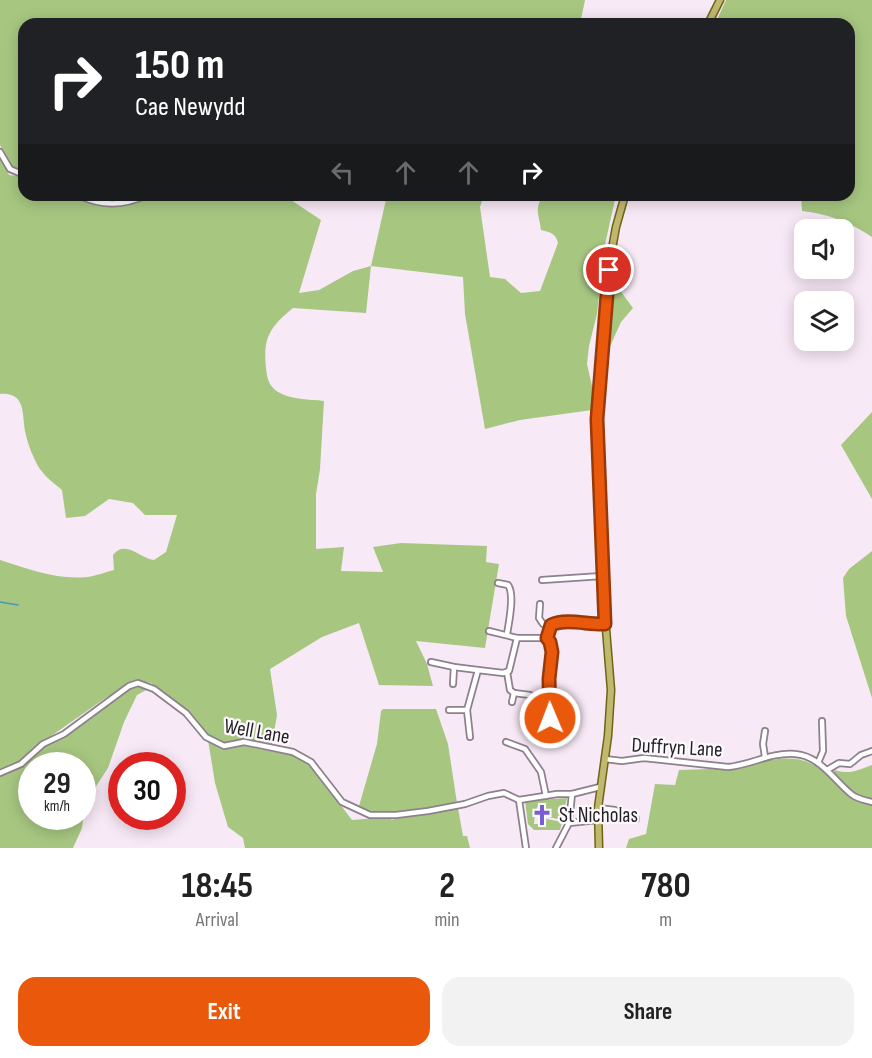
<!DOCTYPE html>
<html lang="en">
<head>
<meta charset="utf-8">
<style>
	body { margin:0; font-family:"Sofia Sans Condensed",sans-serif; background:#f2f2f2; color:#222; height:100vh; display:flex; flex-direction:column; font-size:22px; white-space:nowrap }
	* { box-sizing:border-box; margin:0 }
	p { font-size:20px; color:#767676 }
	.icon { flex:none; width:33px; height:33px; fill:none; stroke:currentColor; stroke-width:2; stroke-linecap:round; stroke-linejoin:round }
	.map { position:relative; height:848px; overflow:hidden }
	.drawer { display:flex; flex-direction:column; background:#fff; flex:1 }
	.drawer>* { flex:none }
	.banner { position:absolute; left:18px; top:18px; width:837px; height:183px; border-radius:18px; box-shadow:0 3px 15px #0003; background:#202124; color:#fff; overflow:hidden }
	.tools { position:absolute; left:794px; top:219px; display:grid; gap:12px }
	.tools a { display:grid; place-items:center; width:60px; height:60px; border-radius:12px; background:#fff; box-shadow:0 3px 15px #0003; font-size:30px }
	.speed { position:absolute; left:18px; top:752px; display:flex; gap:12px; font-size:30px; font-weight:700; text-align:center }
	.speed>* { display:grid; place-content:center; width:78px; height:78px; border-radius:50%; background:#fff; box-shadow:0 3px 15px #0003; line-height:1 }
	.speed small { font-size:15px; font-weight:400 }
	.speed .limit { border:9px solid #d22; background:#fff; color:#111 }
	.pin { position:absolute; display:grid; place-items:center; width:51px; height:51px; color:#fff; margin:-26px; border:3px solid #fff; border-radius:50%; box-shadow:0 2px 6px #0007 }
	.me { position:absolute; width:66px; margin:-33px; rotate:359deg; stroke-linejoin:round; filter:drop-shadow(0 0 4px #0008) }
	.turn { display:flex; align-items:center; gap:21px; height:126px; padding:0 18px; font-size:27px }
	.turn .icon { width:78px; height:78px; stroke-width:2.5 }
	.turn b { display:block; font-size:42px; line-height:51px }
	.lanes { display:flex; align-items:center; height:57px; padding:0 18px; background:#0003; justify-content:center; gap:30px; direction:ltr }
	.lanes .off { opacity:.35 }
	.eta { display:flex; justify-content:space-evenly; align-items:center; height:102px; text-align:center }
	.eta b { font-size:36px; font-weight:700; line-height:42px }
	.cta { display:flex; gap:12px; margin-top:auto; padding:12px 18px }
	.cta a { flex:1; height:69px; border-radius:18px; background:#ea580c; color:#fff; font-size:24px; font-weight:700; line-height:69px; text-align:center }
	.cta a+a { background:#f2f2f2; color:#222 }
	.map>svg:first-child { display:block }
</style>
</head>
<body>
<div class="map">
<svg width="872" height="848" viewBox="0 0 872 848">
	<rect width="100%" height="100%" fill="#f7e9f6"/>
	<g fill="#a7c781" fill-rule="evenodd">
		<path d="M 0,0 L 585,0 L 580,24 L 24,24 L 24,172 L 11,166 L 0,145 Z"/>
		<path d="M 726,0 L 872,0 L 872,237 C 850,222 828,214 802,211 L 801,195 L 849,195 L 849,24 L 715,24 Z"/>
		<path d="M 0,155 L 9,175 L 24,177 L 24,195 L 72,195 L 89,203 L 106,206 L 156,195 L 292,195 L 291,200 L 321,220 L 299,293 L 319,290 L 353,271 L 371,266 L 387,195 L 484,195 L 480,207 L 490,277 L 505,279 L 521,293 L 540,291 L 558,243 C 556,233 549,232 541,230 C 539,214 534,210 543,195 L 616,195 L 604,249 L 597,314 L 589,346 L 587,364 L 592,386 L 592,410 L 520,420 L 485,429 L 465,314 L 463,277 L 371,266 L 366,313 L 293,308 C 269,328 263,338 266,368 C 267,379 269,386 278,392 C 291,400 309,399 324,401 L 320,469 L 316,494 L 316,549 L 344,547 L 341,571 L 383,572 L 373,547 L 401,543 L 487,546 L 486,562 L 499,564 L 485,648 L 416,641 L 427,664 L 433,686 L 379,685 L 359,623 L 322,637 L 270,669 L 277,715 L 272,744 L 241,740 L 244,746 L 291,755 L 310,765 L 352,820 L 389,817 L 392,820 L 397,817 L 458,808 L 463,836 L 467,836 L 470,848 L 245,848 L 243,838 L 228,827 L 215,783 L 208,740 L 190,717 L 187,709 L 178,706 L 151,683 L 139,681 L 128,685 L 104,699 L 34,748 L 21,761 L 10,768 L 0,770 L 0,560 C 28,569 57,580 87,577 C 96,576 106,572 114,570 L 113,555 C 125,539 140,558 154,560 L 166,552 L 177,515 L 145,515 L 133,503 L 109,499 L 85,516 L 66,518 L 62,490 C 50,480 40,473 34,458 C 30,450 27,440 25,431 C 22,414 26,392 0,394 Z"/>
		<path d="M 616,266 L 619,289 L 633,308 L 621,322 L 608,351 Z"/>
		<path d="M 872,412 L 872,499 L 841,445 Z"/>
		<path d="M 872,551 L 872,698 L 846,616 L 843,578 L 849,569 Z"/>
		<path d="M 136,685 L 148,689 L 137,695 L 124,722 L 108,768 L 85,803 L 82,828 L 73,848 L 0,848 L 0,774 L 18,768 L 44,745 L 64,736 L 129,688 ZM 32,765 L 82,765 L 82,816 L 32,816 Z"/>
		<path d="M 383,709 L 436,709 L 448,744 L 457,803 L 385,815 L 374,814 L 359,806 L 377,744 L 381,711 Z"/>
		<path d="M 771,757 L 773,760 C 800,755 817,763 836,783 C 842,790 849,798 858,801 C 862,803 867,803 872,804 L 872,848 L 626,848 L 629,839 L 646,834 L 655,784 L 675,785 L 679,770 L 741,768 Z"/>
		<path d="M 872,765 L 872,799 L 854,794 L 833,773 L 835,770 C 849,775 859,770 872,765 Z"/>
		<path d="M 567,798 L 562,820 L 544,816 L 545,808 L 538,806 L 535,812 L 534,824 L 538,824 L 540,818 L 542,818 L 562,822 L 560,830 L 534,830 L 528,824 L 525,801 Z"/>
	</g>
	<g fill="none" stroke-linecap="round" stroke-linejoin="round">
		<path stroke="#4698ba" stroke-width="1.5" d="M 0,602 L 18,605"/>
		<defs>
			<g id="minor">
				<path d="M 0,152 L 10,169 L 24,175"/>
				<path d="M 78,195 C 100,206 124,206 147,195"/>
				<path d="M 542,580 L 602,576"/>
				<path d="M 498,583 L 508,585 C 515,594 509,622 507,634"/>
				<path d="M 540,604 L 539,618 L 543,624 L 605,624"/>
				<path d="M 489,631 L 517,638 L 547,638"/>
				<path d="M 431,662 L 454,667 L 478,670"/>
				<path d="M 507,672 L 510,690 L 514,693 L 530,695"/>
				<path d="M 453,684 L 454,667"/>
				<path d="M 512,702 L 514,693"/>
				<path d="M 449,710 L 467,710"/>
				<path d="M 550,718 L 549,679 L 552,652 L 550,642 L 547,638 L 551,625"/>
				<path d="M 765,731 L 763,744 L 765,757"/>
				<path d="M 470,737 L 467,710 L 478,670 L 503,673 L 509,671 L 517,638"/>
				<path d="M 506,742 L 525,749 L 541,772 L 546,796"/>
				<path d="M 605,759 L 622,761 L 644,758 L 728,767 C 751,765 771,752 795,754 C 820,756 833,779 851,794 C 857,799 864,800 872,802"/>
				<path d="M 818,763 L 823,751 L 822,721"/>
				<path d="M 827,770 L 839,763 L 850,764 L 861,755 L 872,751"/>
				<path d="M 0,773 L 21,764 L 43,744 L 64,734 L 129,686 L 138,683 L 154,689 L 186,713 L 206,737 L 224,746 L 244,742 L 293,752 L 311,762 L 342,802 L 370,815 L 396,815 L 428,811 L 465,804 L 488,796 L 504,793 L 519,800 L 557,794 L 572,794 L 600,787"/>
				<path d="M 519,800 L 526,848"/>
				<path d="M 598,808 L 615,810 L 630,818 L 636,819"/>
				<path d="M 569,823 L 598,820"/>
				<path d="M 556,848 L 569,823 L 572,794"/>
			</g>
			<g id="major">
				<path d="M 708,24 L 720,0"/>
				<path d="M 599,848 L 598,808 L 608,736 L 611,690 L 602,580 L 597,408 L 610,260 L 616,227 L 625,195"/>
			</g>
		</defs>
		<use href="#minor" stroke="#8e818d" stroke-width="8"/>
		<use href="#major" stroke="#6e6415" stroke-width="9"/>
		<use href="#minor" stroke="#fff" stroke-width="4.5"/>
		<use href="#major" stroke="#c0b86e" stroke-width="6"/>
	</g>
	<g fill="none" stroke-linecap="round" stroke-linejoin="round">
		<defs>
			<path id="route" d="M 550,718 L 549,679 L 552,652 L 550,642 L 547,638 L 551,625 C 567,618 588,625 605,624 L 597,419 L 609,270"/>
		</defs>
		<use href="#route" stroke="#983908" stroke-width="15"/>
		<use href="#route" stroke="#ea580c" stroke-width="10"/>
	</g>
	<defs>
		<symbol id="church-bare" viewBox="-9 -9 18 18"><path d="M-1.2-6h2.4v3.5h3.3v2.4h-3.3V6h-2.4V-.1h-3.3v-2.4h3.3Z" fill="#795dd7" stroke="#fdfafd" stroke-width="2.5" paint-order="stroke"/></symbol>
	</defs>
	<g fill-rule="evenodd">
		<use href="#church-bare" x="527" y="800" width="30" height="30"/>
	</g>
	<g text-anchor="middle" stroke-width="4.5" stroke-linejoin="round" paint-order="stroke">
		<g font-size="21" fill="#241f23" stroke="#fdfafd">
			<text transform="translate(257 731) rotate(10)" y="7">Well Lane</text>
			<text transform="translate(677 747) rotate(3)" y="7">Duffryn Lane</text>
		</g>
		<g font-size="21" fill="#241f23" stroke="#fdfafd" text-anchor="start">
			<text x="559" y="822">St Nicholas</text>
		</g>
	</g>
</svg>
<div class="tools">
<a><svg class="icon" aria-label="sound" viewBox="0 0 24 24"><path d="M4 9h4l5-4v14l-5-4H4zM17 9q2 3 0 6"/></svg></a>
<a><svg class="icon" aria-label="layers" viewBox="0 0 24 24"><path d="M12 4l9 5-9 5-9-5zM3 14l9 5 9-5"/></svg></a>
</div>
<div class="speed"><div>29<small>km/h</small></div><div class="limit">30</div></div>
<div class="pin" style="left:609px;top:270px;background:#d93025"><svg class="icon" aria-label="arrive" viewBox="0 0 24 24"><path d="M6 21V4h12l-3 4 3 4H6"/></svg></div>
<svg class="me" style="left:550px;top:718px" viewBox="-20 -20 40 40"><circle r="17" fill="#ea580c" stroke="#fff" stroke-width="3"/><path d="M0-11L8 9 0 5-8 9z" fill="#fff"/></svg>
<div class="banner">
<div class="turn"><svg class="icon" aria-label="right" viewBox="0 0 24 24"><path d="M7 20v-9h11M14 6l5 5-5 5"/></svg><div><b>150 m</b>Cae Newydd</div></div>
<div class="lanes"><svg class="icon off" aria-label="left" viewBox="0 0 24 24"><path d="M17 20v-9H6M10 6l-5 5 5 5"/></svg><svg class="icon off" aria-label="ahead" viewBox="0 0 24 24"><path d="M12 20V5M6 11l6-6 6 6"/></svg><svg class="icon off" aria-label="ahead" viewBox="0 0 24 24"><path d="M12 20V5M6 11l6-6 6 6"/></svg><svg class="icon" aria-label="right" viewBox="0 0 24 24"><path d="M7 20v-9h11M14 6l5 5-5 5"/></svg></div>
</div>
</div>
<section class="drawer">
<div class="eta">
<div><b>18:45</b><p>Arrival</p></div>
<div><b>2</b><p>min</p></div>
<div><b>780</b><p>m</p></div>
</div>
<div class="cta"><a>Exit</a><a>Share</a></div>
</section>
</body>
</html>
